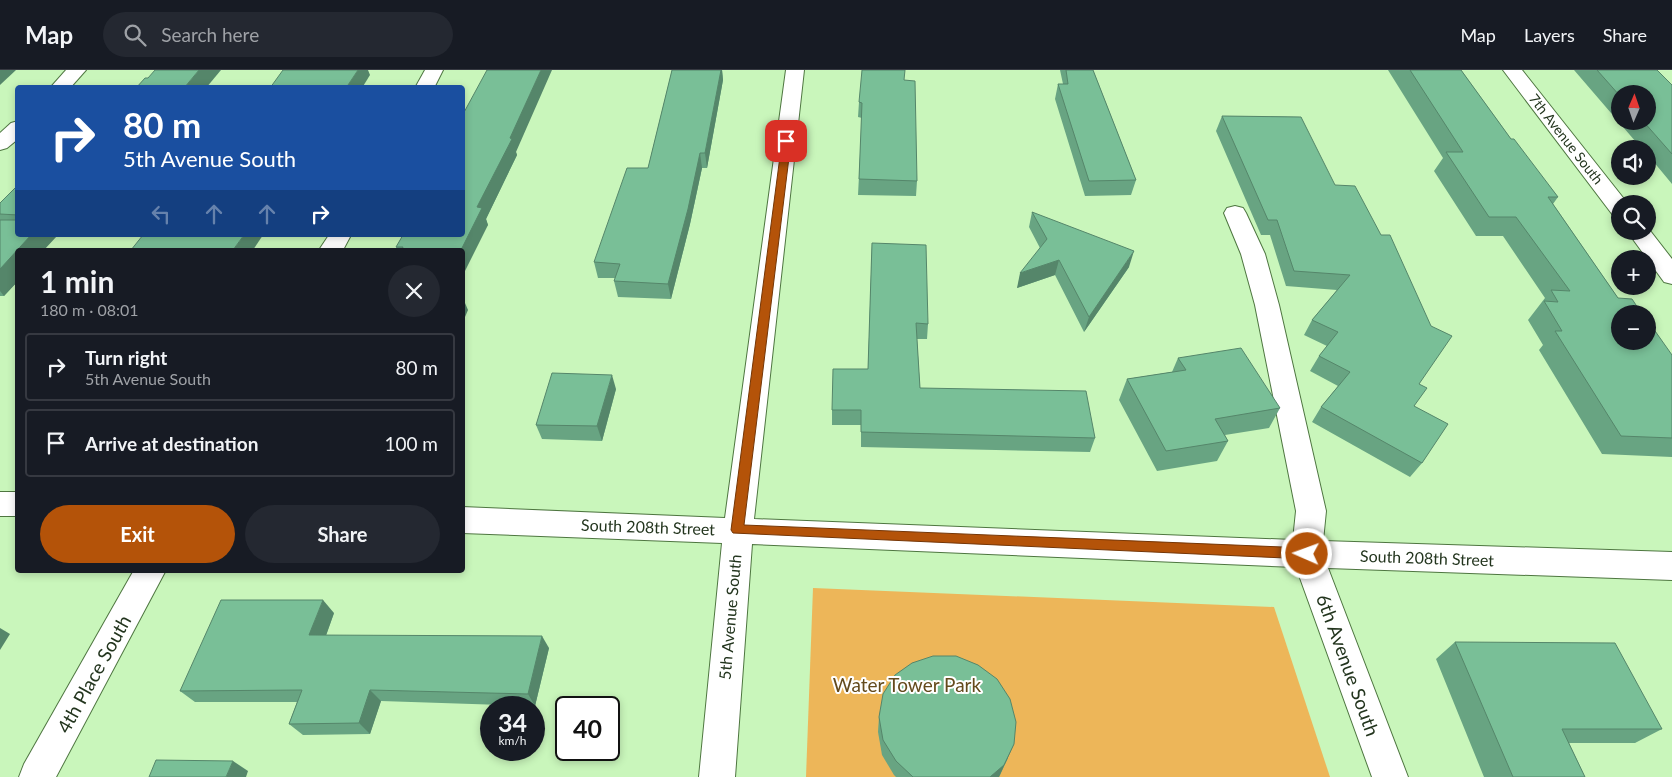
<!DOCTYPE html>
<html lang="en">
<head>
<meta charset="utf-8">
<style>
	body { margin:0; font-family:Lato,sans-serif; background:#242831; color:#f1f3f6; height:100vh; display:flex; flex-direction:column; font-size:19px; white-space:nowrap }
	* { box-sizing:border-box; margin:0 }
	p { font-size:16px; color:#9ea1a6 }
	.icon { flex:none; width:28px; height:28px; fill:none; stroke:currentColor; stroke-width:2; stroke-linecap:round; stroke-linejoin:round }
	.map { position:relative; flex:1; overflow:hidden }
	.side { position:absolute; left:15px; top:178px; width:450px; height:325px; display:flex; flex-direction:column; background:#171b24; border-radius:5px; box-shadow:0 2px 8px #0003 }
	.side>* { flex:none }
	.banner { position:absolute; left:15px; top:15px; width:450px; height:152px; border-radius:5px; box-shadow:0 2px 8px #0003; background:#1a4fa0; color:#fff; overflow:hidden }
	.needle { width:32px; rotate:2deg }
	.controls { position:absolute; left:1611px; top:15px; display:grid; gap:10px }
	.controls a { display:grid; place-items:center; width:45px; height:45px; border-radius:50%; background:#171b24; box-shadow:0 2px 8px #0003; font-size:25px }
	.speed { position:absolute; left:480px; top:626px; display:flex; gap:10px; font-size:25px; font-weight:700; text-align:center }
	.speed>* { display:grid; place-content:center; width:65px; height:65px; border-radius:50%; background:#171b24; box-shadow:0 2px 8px #0003; line-height:1 }
	.speed small { font-size:12px; font-weight:400 }
	.speed .limit { border:2px solid #111; border-radius:8px; background:#fff; color:#111 }
	.pin { position:absolute; display:grid; place-items:center; width:42px; height:42px; color:#fff; margin:-21px; border-radius:10px; box-shadow:0 2px 8px #0006 }
	.me { position:absolute; width:55px; margin:-28px; rotate:272deg; stroke-linejoin:round; filter:drop-shadow(0 0 4px #0008) }
	.turn { display:flex; align-items:center; gap:18px; height:105px; padding:0 25px; font-size:22px }
	.turn .icon { width:65px; height:65px; stroke-width:2.5 }
	.turn b { display:block; font-size:35px; line-height:42px }
	.lanes { display:flex; align-items:center; height:48px; padding:0 25px; background:#0003; justify-content:center; gap:25px; direction:ltr }
	.lanes .off { opacity:.35 }
	.round { display:grid; place-items:center; flex:none; width:52px; height:52px; border-radius:26px; background:#242831 }
	.headline { display:flex; align-items:center; justify-content:space-between; height:85px; padding:0 25px }
	h1 { font-size:30px; font-weight:700; line-height:38px }
	.cta { display:flex; gap:10px; margin-top:auto; padding:10px 25px }
	.cta a { flex:1; height:58px; border-radius:30px; background:#b45309; color:#fff; font-size:20px; font-weight:700; line-height:58px; text-align:center }
	.cta a+a { background:#242831; color:#f1f3f6 }
	ul { padding:0; list-style:none }
	li { display:flex; align-items:center; gap:15px; height:68px; margin:0 10px 8px; padding:0 15px; border:2px solid #363941; border-radius:5px }
	li div { flex:1 }
	li b { display:block; font-size:19px }
	li em { font-style:normal }
	header { display:flex; align-items:center; gap:30px; box-sizing:border-box; height:70px; padding:0 25px; background:#171b24; border-bottom:1px solid #363941 }
	header strong { font-size:24px }
	nav { display:flex; gap:28px; margin-inline-start:auto; font-size:18px }
	.search { width:350px; height:45px; background:#242831; display:flex; align-items:center; gap:12px; box-sizing:border-box; padding:0 18px; border-radius:28px; color:#9ea1a6; font-size:19px }
	.map>svg:first-child { display:block }
</style>
</head>
<body>
<header>
<strong>Map</strong>
<div class="search"><svg class="icon" aria-label="search" viewBox="0 0 24 24"><circle cx="10" cy="10" r="6"/><path d="M15 15l6 6"/></svg>Search here</div>
<nav><a>Map</a><a>Layers</a><a>Share</a></nav>
</header>
<div class="map">
<svg width="1672" height="707" viewBox="0 0 1672 707">
	<rect width="100%" height="100%" fill="#c9f6bb"/>
	<path fill="#edb659" d="M 813,518 L 1274,537 L 1330,707 L 806,707 Z"/>
	<g fill="none" stroke-linecap="round" stroke-linejoin="round">
		<defs>
			<g id="minor">
				<path d="M 66,0 L 86,0 L 70,18 L 50,18 Z"/>
				<path d="M 425,0 L 443,0 L 434,18 L 415,18 Z"/>
				<path d="M 786,0 L 804,0 L 754,449 L 1293,470 L 1296,441 L 1255,235 L 1241,184 L 1224,143 L 1227,138 L 1235,136 L 1243,138 L 1246,143 L 1265,184 L 1279,235 L 1326,441 L 1323,471 L 1672,482 L 1672,510 L 1328,498 L 1408,707 L 1372,707 L 1296,497 L 752,474 L 735,707 L 699,707 L 722,473 L 462,463 L 462,437 L 725,448 Z"/>
				<path d="M 1503,0 L 1522,0 L 1628,134 L 1620,134 L 1620,146 L 1612,144 Z"/>
				<path d="M 18,51 L 18,69 L 7,78 L 0,80 L 0,63 L 11,53 Z"/>
				<path d="M 1648,158 L 1672,189 L 1672,214 L 1664,212 L 1627,161 L 1648,161 Z"/>
				<path d="M 329,165 L 351,165 L 343,180 L 319,180 Z"/>
				<rect x="0" y="422" width="18" height="24"/>
				<path d="M 134,500 L 166,500 L 56,707 L 19,707 L 24,694 Z"/>
			</g>
		</defs>
		<use href="#minor" stroke="#4e7640" stroke-width="2"/>
		<use href="#minor" fill="#fff" fill-rule="evenodd"/>
	</g>
	<g fill="#68a482" fill-rule="evenodd">
		<path d="M 672,0 L 722,0 L 723,10 L 707,98 L 702,98 L 690,154 L 671,229 L 618,227 L 614,211 L 615,208 L 598,208 L 594,192 L 648,98 Z"/>
		<path d="M 1060,0 L 1093,0 L 1136,110 L 1131,125 L 1085,126 L 1055,29 L 1058,14 L 1063,14 Z"/>
		<path d="M 1388,0 L 1461,0 L 1511,69 L 1558,127 L 1553,134 L 1618,228 L 1672,285 L 1672,387 L 1602,384 L 1539,280 L 1543,275 L 1528,250 L 1545,228 L 1503,166 L 1476,166 L 1434,101 L 1443,88 Z"/>
		<path d="M 1574,0 L 1657,0 L 1672,15 L 1672,114 L 1648,85 L 1648,79 L 1642,79 ZM 1620,24 L 1648,51 L 1620,51 Z"/>
		<path d="M 904,10 L 917,111 L 916,126 L 858,125 L 862,48 L 858,47 L 859,32 Z"/>
		<path d="M 1222,46 L 1301,47 L 1419,314 L 1414,336 L 1422,393 L 1410,407 L 1312,352 L 1321,337 L 1338,316 L 1310,301 L 1319,286 L 1327,276 L 1304,265 L 1312,250 L 1337,220 L 1286,216 L 1270,165 L 1261,165 L 1216,61 Z"/>
		<path d="M 516,82 L 517,85 L 486,149 L 488,155 L 462,180 L 397,180 L 396,177 Z"/>
		<path d="M 18,115 L 18,165 L 56,165 L 57,166 L 18,180 L 18,211 L 4,226 L 0,226 L 0,133 Z"/>
		<path d="M 1032,142 L 1129,197 L 1084,262 L 1055,205 L 1017,218 L 1040,178 L 1029,157 Z"/>
		<path d="M 872,173 L 928,254 L 927,269 L 917,269 L 920,318 L 1095,368 L 1090,382 L 861,377 L 861,355 L 832,355 L 832,340 L 868,299 Z"/>
		<path d="M 1178,288 L 1280,338 L 1269,358 L 1225,365 L 1228,371 L 1217,391 L 1157,401 L 1119,330 L 1127,309 L 1172,302 Z"/>
		<path d="M 616,319 L 602,371 L 542,369 L 536,355 Z"/>
		<path d="M 334,543 L 326,565 L 549,578 L 535,636 L 381,631 L 370,664 L 303,665 L 289,654 L 297,632 L 195,632 L 180,621 Z"/>
		<path d="M 1455,572 L 1662,659 L 1635,673 L 1569,673 L 1585,707 L 1484,707 L 1436,589 Z"/>
		<path d="M 879,647 L 1008,688 L 999,707 L 896,707 L 894,705 L 882,685 L 878,662 Z"/>
	</g>
	<g fill="#55866a">
		<path d="M 0,0 L 16,0 L 0,15 Z"/>
		<path d="M 199,0 L 221,0 L 206,18 L 184,18 Z"/>
		<path d="M 358,0 L 368,0 L 370,5 L 362,18 L 346,18 Z"/>
		<path d="M 541,0 L 552,0 L 516,82 L 517,85 L 486,149 L 488,155 L 462,207 L 462,180 L 461,180 L 477,137 Z"/>
		<path d="M 721,0 L 722,0 L 723,10 L 707,98 L 705,83 Z"/>
		<path d="M 700,83 L 702,98 L 690,154 L 671,229 L 668,214 Z"/>
		<path d="M 31,165 L 56,165 L 57,166 L 44,180 L 18,180 L 18,211 L 4,226 L 0,221 L 0,199 Z"/>
		<path d="M 244,165 L 263,165 L 253,180 L 233,180 Z"/>
		<path d="M 1134,181 L 1129,197 L 1084,262 L 1089,247 Z"/>
		<path d="M 1059,190 L 1055,205 L 1017,218 L 1020,203 Z"/>
		<path d="M 462,226 L 468,240 L 462,254 Z"/>
		<path d="M 612,305 L 616,319 L 602,371 L 597,356 Z"/>
		<path d="M 323,530 L 334,543 L 322,577 L 309,565 Z"/>
		<path d="M 0,558 L 10,564 L 0,580 Z"/>
		<path d="M 542,566 L 549,578 L 535,636 L 528,624 Z"/>
		<path d="M 370,620 L 381,631 L 370,664 L 359,653 Z"/>
		<path d="M 1014,674 L 999,707 L 990,707 Z"/>
		<path d="M 233,691 L 248,701 L 246,707 L 226,707 Z"/>
	</g>
	<g fill="#79bf97" stroke="#55866a">
		<path d="M 155,0 L 199,0 L 184,18 L 136,18 L 145,8 L 148,8 Z"/>
		<path d="M 283,0 L 358,0 L 346,18 L 270,18 Z"/>
		<path d="M 487,0 L 541,0 L 510,68 L 512,69 L 477,137 L 482,138 L 461,180 L 402,180 L 403,177 L 396,177 L 403,165 L 462,165 L 462,46 Z"/>
		<path d="M 672,0 L 721,0 L 705,83 L 700,83 L 688,139 L 668,214 L 614,211 L 620,194 L 594,192 L 627,98 L 648,98 Z"/>
		<path d="M 862,0 L 905,0 L 904,10 L 915,11 L 917,111 L 859,109 L 862,33 L 859,32 Z"/>
		<path d="M 1066,0 L 1093,0 L 1136,110 L 1089,111 L 1058,14 L 1068,14 Z"/>
		<path d="M 1410,0 L 1461,0 L 1511,69 L 1514,69 L 1558,127 L 1548,127 L 1618,228 L 1632,229 L 1642,244 L 1620,244 L 1620,271 L 1648,271 L 1648,251 L 1672,285 L 1672,368 L 1621,366 L 1555,261 L 1562,261 L 1544,231 L 1558,232 L 1551,220 L 1570,221 L 1516,147 L 1489,147 L 1446,82 L 1463,82 Z"/>
		<path d="M 1597,0 L 1657,0 L 1672,15 L 1672,84 L 1643,51 L 1648,51 L 1648,24 L 1620,24 L 1620,26 Z"/>
		<path d="M 1222,46 L 1301,47 L 1335,115 L 1355,116 L 1381,165 L 1390,165 L 1431,256 L 1452,266 L 1419,314 L 1427,318 L 1414,336 L 1448,354 L 1422,393 L 1321,337 L 1350,302 L 1319,286 L 1338,262 L 1312,250 L 1350,205 L 1294,201 L 1277,150 L 1268,150 Z"/>
		<path d="M 18,115 L 18,145 L 0,144 L 0,133 Z"/>
		<path d="M 1032,142 L 1134,181 L 1089,247 L 1059,190 L 1020,203 L 1047,169 Z"/>
		<path d="M 0,150 L 18,150 L 18,165 L 31,165 L 0,199 Z"/>
		<path d="M 143,165 L 244,165 L 233,180 L 131,180 Z"/>
		<path d="M 872,173 L 926,175 L 928,254 L 916,253 L 920,318 L 1086,321 L 1095,368 L 861,362 L 861,340 L 832,340 L 833,299 L 868,299 Z"/>
		<path d="M 1241,278 L 1280,338 L 1215,349 L 1228,371 L 1166,381 L 1127,309 L 1186,300 L 1178,288 Z"/>
		<path d="M 552,303 L 612,305 L 597,356 L 536,355 Z"/>
		<path d="M 221,530 L 323,530 L 309,565 L 542,566 L 528,624 L 370,620 L 359,653 L 289,654 L 302,620 L 180,621 Z"/>
		<path d="M 1455,572 L 1615,573 L 1662,659 L 1562,659 L 1585,707 L 1513,707 Z"/>
		<path d="M 933,586 L 956,586 L 978,595 L 997,609 L 1010,629 L 1016,652 L 1014,674 L 1004,695 L 990,707 L 913,707 L 896,691 L 883,670 L 879,647 L 883,624 L 895,605 L 912,593 Z"/>
		<path d="M 156,690 L 233,691 L 226,707 L 149,707 Z"/>
	</g>
	<path fill="#b45309" stroke="#753606" d="M 786,68 L 791,71 L 744,455 L 1307,478 L 1311,480 L 1313,484 L 1311,488 L 1307,489 L 733,463 L 731,460 L 782,71 Z"/>
	<g text-anchor="middle" stroke-width="4" stroke-linejoin="round" paint-order="stroke">
		<g font-size="14" fill="#23351e" stroke="#fff">
			<text transform="translate(1566 69) rotate(52)" y="5">7th Avenue South</text>
		</g>
		<g font-size="16" fill="#23351e" stroke="#fff">
			<text transform="translate(648 457) rotate(2)" y="6">South 208th Street</text>
			<text transform="translate(1427 488) rotate(2)" y="6">South 208th Street</text>
			<text transform="translate(730 547) rotate(-85)" y="6">5th Avenue South</text>
		</g>
		<g font-size="19" fill="#23351e" stroke="#fff">
			<text transform="translate(1348 595) rotate(70)" y="7">6th Avenue South</text>
			<text transform="translate(94 604) rotate(-61)" y="7">4th Place South</text>
		</g>
		<g font-size="19" fill="#644a1c" stroke="#fff">
			<text x="907" y="622">Water Tower Park</text>
		</g>
	</g>
</svg>
<div class="controls">
<a><svg class="needle" viewBox="-14 -14 28 28"><path d="M0-13l5 13h-10z" fill="#e53935"/><path d="M0 13l5-13h-10z" fill="#9ea1a6"/></svg></a>
<a><svg class="icon" aria-label="sound" viewBox="0 0 24 24"><path d="M4 9h4l5-4v14l-5-4H4zM17 9q2 3 0 6"/></svg></a>
<a><svg class="icon" aria-label="search" viewBox="0 0 24 24"><circle cx="10" cy="10" r="6"/><path d="M15 15l6 6"/></svg></a>
<a>+</a>
<a>−</a>
</div>
<div class="speed"><div>34<small>km/h</small></div><div class="limit">40</div></div>
<div class="pin" style="left:786px;top:71px;background:#d93025"><svg class="icon" aria-label="arrive" viewBox="0 0 24 24"><path d="M6 21V4h12l-3 4 3 4H6"/></svg></div>
<svg class="me" style="left:1307px;top:484px" viewBox="-20 -20 40 40"><circle r="17" fill="#b45309" stroke="#fff" stroke-width="3"/><path d="M0-11L8 9 0 5-8 9z" fill="#fff"/></svg>
<div class="banner">
<div class="turn"><svg class="icon" aria-label="right" viewBox="0 0 24 24"><path d="M7 20v-9h11M14 6l5 5-5 5"/></svg><div><b>80 m</b>5th Avenue South</div></div>
<div class="lanes"><svg class="icon off" aria-label="left" viewBox="0 0 24 24"><path d="M17 20v-9H6M10 6l-5 5 5 5"/></svg><svg class="icon off" aria-label="ahead" viewBox="0 0 24 24"><path d="M12 20V5M6 11l6-6 6 6"/></svg><svg class="icon off" aria-label="ahead" viewBox="0 0 24 24"><path d="M12 20V5M6 11l6-6 6 6"/></svg><svg class="icon" aria-label="right" viewBox="0 0 24 24"><path d="M7 20v-9h11M14 6l5 5-5 5"/></svg></div>
</div>
<section class="side">
<div class="headline"><div><h1>1 min</h1><p>180 m · 08:01</p></div><a class="round"><svg class="icon" aria-label="close" viewBox="0 0 24 24"><path d="M6 6l12 12M18 6L6 18"/></svg></a></div>
<ul>
<li><svg class="icon" aria-label="right" viewBox="0 0 24 24"><path d="M7 20v-9h11M14 6l5 5-5 5"/></svg><div><b>Turn right</b><p>5th Avenue South</p></div><em>80 m</em></li>
<li><svg class="icon" aria-label="arrive" viewBox="0 0 24 24"><path d="M6 21V4h12l-3 4 3 4H6"/></svg><div><b>Arrive at destination</b></div><em>100 m</em></li>
</ul>
<div class="cta"><a>Exit</a><a>Share</a></div>
</section>
</div>
</body>
</html>
